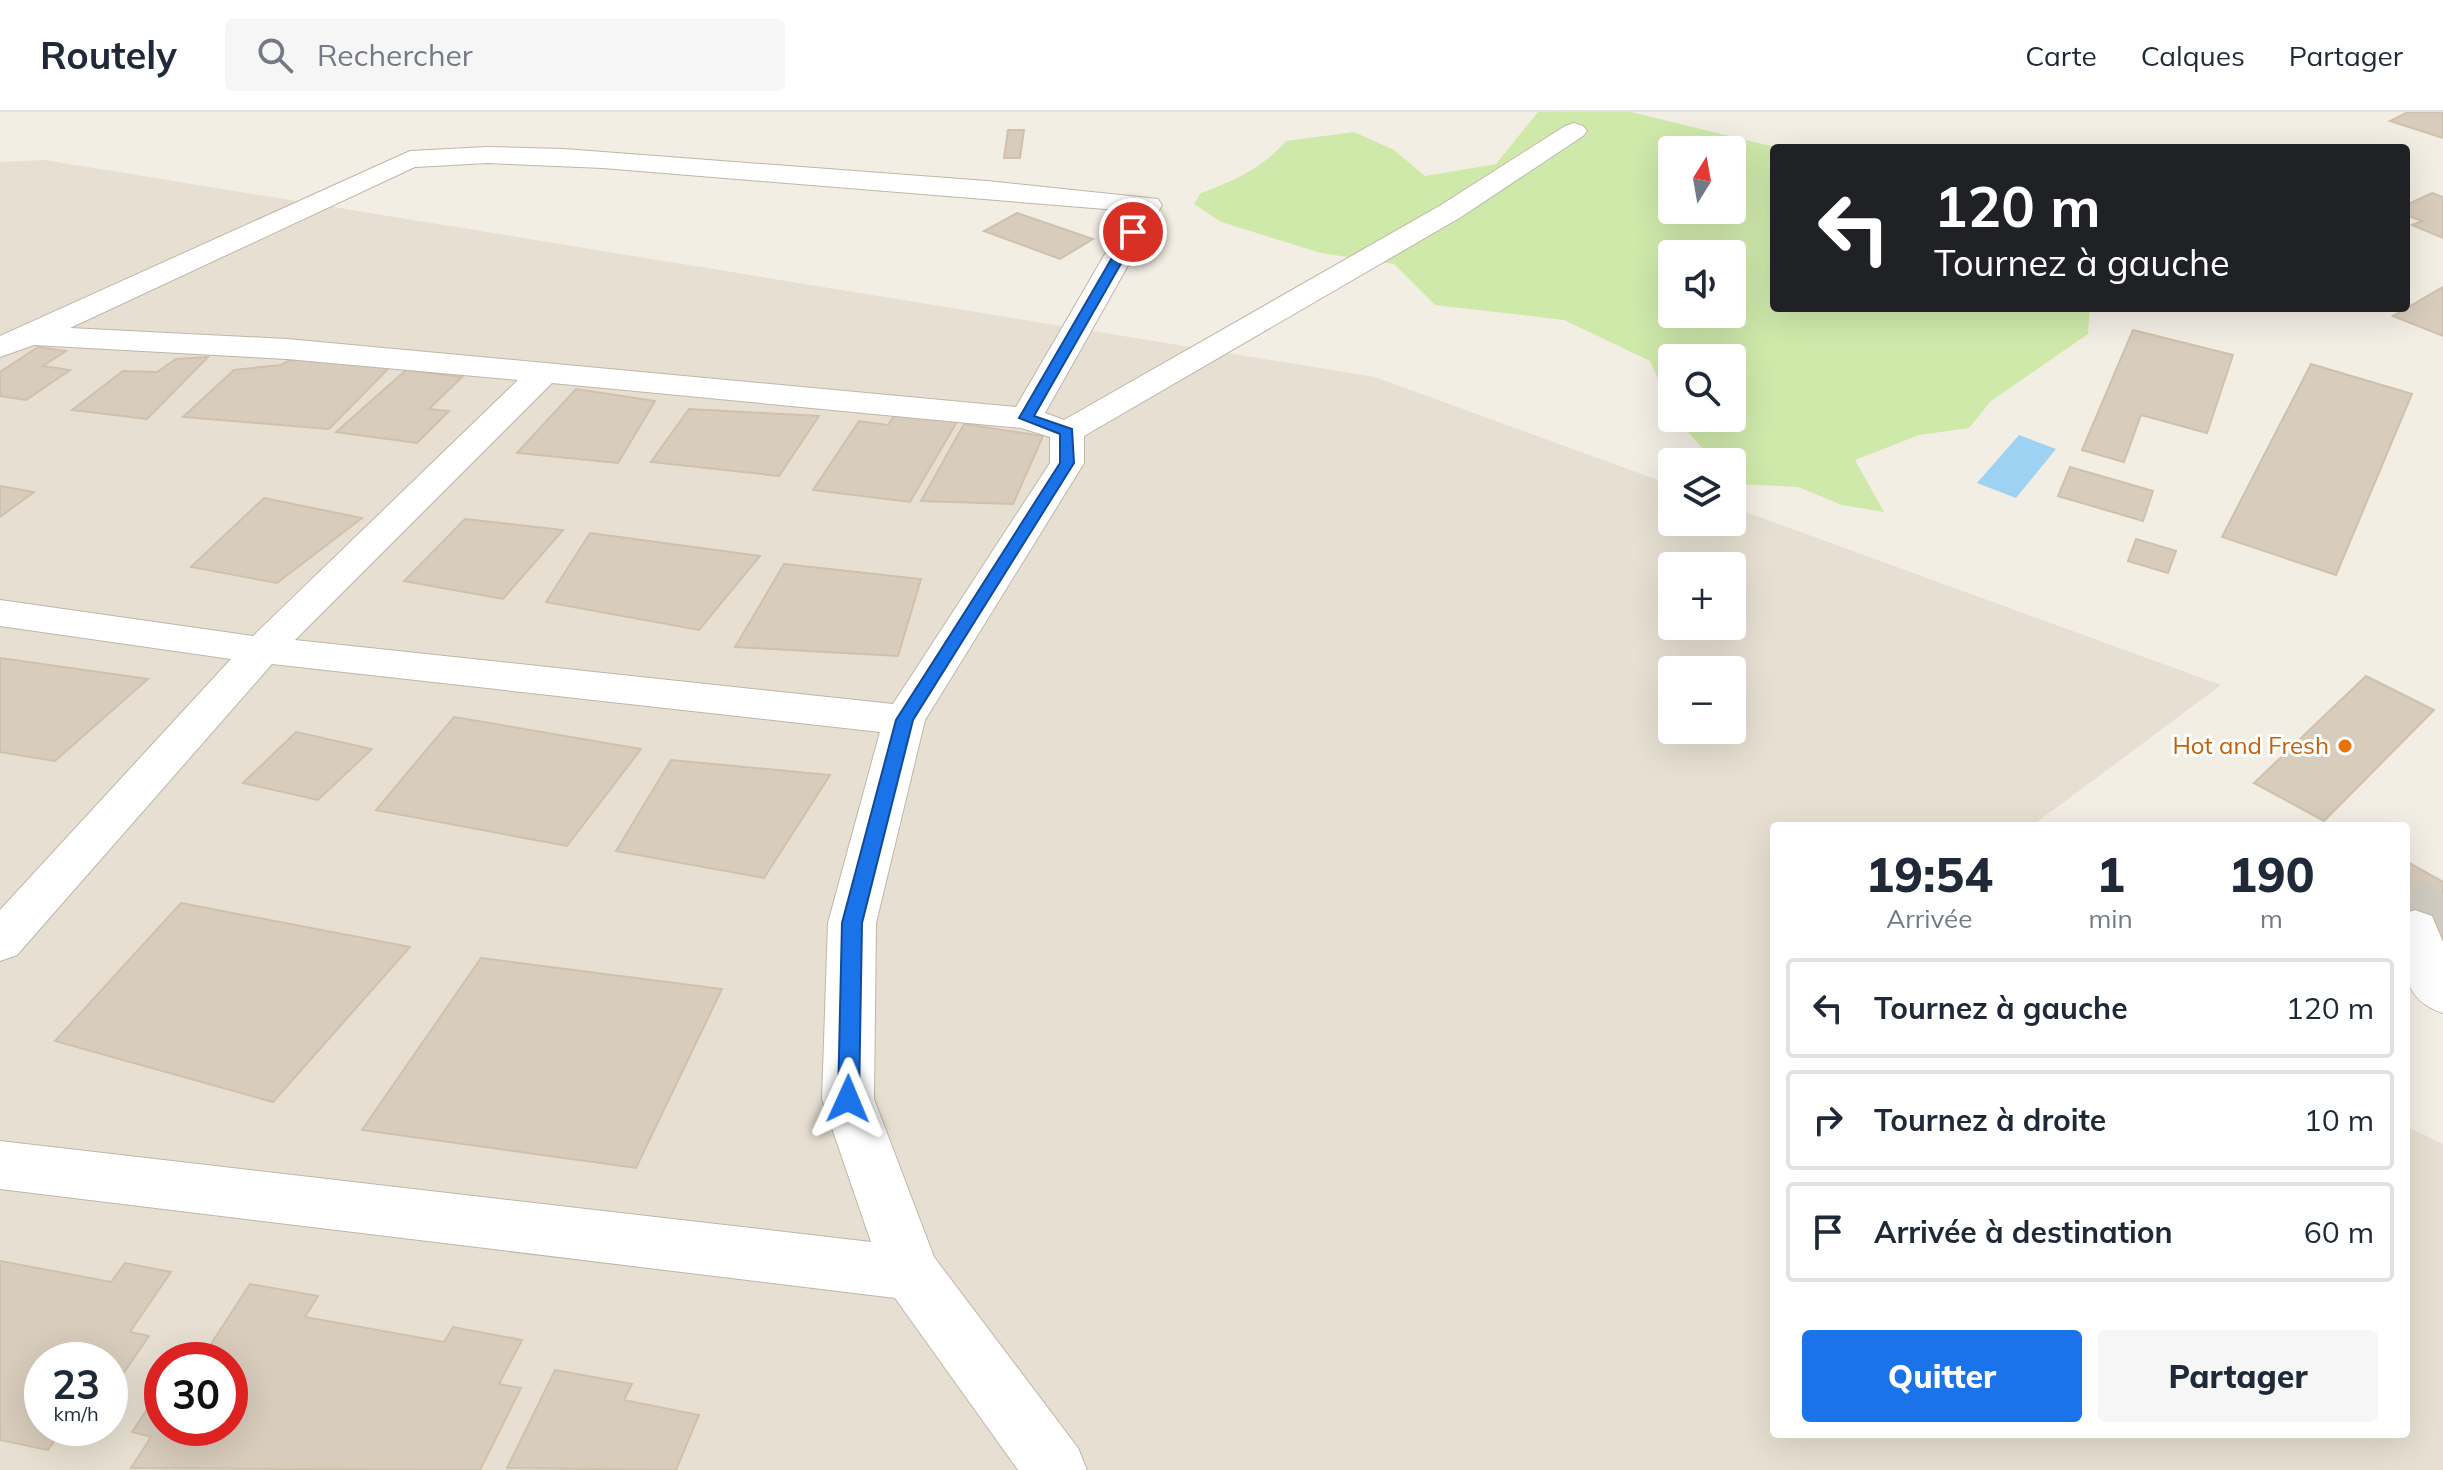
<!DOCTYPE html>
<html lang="fr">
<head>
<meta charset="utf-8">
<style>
	body { margin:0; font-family:Mulish,sans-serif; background:#f6f6f7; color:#1f2937; height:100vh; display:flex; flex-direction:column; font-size:30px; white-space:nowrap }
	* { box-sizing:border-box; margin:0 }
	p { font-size:26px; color:#747a83 }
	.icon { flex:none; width:44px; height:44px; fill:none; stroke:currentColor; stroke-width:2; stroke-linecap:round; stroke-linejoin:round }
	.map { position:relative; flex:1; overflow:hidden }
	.details { position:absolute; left:1770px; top:710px; width:640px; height:616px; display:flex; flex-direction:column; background:#fff; border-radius:8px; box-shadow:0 8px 32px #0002 }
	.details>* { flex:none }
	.guide { position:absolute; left:1770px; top:32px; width:640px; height:168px; border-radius:8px; box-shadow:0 8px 32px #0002; background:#202124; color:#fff; overflow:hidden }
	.needle { width:52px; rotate:11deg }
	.controls { position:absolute; left:1658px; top:24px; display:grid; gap:16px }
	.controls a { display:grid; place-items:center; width:88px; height:88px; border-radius:8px; background:#fff; box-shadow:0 8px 32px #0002; font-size:40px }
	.speed { position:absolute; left:24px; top:1230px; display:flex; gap:16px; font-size:40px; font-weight:700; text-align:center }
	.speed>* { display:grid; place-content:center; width:104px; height:104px; border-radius:50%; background:#fff; box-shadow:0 8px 32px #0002; line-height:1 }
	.speed small { font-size:20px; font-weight:400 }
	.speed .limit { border:12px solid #d22; background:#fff; color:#111 }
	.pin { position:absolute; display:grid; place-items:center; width:68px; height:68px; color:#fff; margin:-34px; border:4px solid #fff; border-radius:50%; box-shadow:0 2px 8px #0007 }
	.me { position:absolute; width:88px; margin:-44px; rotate:1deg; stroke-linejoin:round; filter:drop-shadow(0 0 6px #0008) }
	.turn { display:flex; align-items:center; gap:28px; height:168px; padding:0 32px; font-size:36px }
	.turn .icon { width:104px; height:104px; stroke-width:2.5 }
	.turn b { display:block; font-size:56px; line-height:68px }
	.eta { display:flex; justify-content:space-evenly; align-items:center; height:136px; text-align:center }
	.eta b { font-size:48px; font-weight:800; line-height:56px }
	.button { display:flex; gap:16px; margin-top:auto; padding:16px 32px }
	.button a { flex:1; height:92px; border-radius:8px; background:#1a73e8; color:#fff; font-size:32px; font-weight:800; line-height:92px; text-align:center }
	.button a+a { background:#f6f6f7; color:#1f2937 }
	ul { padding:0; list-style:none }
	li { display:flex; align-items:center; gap:24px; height:100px; margin:0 16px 12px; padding:0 16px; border:4px solid #e0e1e3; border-radius:8px }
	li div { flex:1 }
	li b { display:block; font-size:30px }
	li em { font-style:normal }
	header { display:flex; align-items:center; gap:48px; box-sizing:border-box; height:112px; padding:0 40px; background:#fff; border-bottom:2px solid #e0e1e3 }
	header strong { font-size:38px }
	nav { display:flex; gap:44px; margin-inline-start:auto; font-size:28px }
	.search { width:560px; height:72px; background:#f6f6f7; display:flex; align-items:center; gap:20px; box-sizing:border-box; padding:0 28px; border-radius:8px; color:#747a83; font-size:30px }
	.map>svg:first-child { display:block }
</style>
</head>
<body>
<header>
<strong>Routely</strong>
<div class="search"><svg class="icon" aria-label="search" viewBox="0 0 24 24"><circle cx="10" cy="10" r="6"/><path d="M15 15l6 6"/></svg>Rechercher</div>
<nav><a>Carte</a><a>Calques</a><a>Partager</a></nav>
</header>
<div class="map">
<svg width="2443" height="1358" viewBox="0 0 2443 1358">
	<rect width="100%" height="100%" fill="#f3eee4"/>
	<path fill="#e7e0d2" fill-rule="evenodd" d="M 45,48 L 1375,265 L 1672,373 L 1672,410 L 1732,410 L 1732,395 L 2221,573 L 2036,711 L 2038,714 L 1774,714 L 1774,1322 L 2406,1322 L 2406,1014 L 2443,1032 L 2443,1358 L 0,1358 L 0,50 ZM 1672,454 L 1732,454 L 1732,514 L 1672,514 ZM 1672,558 L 1732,558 L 1732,618 L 1672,618 ZM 42,1248 L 110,1248 L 110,1316 L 42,1316 ZM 162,1248 L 230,1248 L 230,1316 L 162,1316 Z"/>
	<path fill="#cfe9ab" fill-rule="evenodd" d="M 1538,0 L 1631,0 L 1779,36 L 1774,36 L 1774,196 L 2090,196 L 2088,222 L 1991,289 L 1969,316 L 1919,323 L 1855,348 L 1884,400 L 1842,393 L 1798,375 L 1737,372 L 1732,368 L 1732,350 L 1715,350 L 1675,306 L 1732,306 L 1732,246 L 1672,246 L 1672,299 L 1650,249 L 1564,208 L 1435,193 L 1394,152 L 1321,141 L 1221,110 L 1194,92 L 1201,81 C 1235,68 1261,57 1286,29 L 1354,20 L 1394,38 L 1425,64 L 1496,52 ZM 1672,38 L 1732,38 L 1732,98 L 1672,98 ZM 1672,142 L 1732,142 L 1732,202 L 1672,202 Z"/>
	<path fill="#9ed2f3" d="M 2019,323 L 2056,337 L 2016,386 L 1977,371 Z"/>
	<g fill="#d8ccbc" stroke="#d0c1ac" stroke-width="2">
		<path d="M 2408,0 L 2443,0 L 2443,26 L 2390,9 Z"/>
		<path d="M 1008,18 L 1024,18 L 1020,46 L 1004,46 Z"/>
		<path d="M 2432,81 L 2443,85 L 2443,126 L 2412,113 L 2422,109 L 2406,103 L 2406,93 Z"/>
		<path d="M 1017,101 L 1093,127 L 1060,147 L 984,119 Z"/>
		<path d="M 2443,175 L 2443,224 L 2393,204 Z"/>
		<path d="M 2133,218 L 2233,243 L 2207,321 L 2141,303 L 2124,350 L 2082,338 Z"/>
		<path d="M 38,235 L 66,239 L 43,254 L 70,258 L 26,288 L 0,284 L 0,260 Z"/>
		<path d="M 308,239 L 392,253 L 329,317 L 183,305 L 234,258 L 281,253 Z"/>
		<path d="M 208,245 L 147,307 L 72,298 L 123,259 L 157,260 L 176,247 Z"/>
		<path d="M 2311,252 L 2412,282 L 2336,463 L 2222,425 Z"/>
		<path d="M 406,258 L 462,265 L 429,297 L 449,299 L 417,331 L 336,320 Z"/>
		<path d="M 576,277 L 655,289 L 618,351 L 517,341 Z"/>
		<path d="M 899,296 L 961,303 L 910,390 L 813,378 L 859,309 L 888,313 Z"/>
		<path d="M 689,297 L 819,304 L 779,364 L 651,350 Z"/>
		<path d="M 964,312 L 1043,324 L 1013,392 L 921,389 Z"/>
		<path d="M 2070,355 L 2153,379 L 2143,409 L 2058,384 Z"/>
		<path d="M 0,374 L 34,380 L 0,405 Z"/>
		<path d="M 264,386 L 362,406 L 277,471 L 191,455 Z"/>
		<path d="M 465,407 L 563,418 L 503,487 L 404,469 Z"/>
		<path d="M 590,421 L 760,444 L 699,518 L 546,490 Z"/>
		<path d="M 2136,427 L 2176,439 L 2168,461 L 2128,449 Z"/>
		<path d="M 784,452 L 921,467 L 898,544 L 735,535 Z"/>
		<path d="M 0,546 L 148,567 L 55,649 L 0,640 Z"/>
		<path d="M 2366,564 L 2434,598 L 2324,709 L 2254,671 Z"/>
		<path d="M 454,605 L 641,637 L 567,734 L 376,698 Z"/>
		<path d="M 296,620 L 372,637 L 318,688 L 243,671 Z"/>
		<path d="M 671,648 L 830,663 L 764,766 L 616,739 Z"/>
		<path d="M 2406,749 L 2443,770 L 2443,833 L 2406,812 Z"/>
		<path d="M 181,791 L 410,835 L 273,990 L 55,929 Z"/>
		<path d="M 481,846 L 722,877 L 636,1056 L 362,1018 Z"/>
		<path d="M 0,1149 L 111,1170 L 125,1151 L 171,1160 L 130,1220 L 149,1224 L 110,1281 L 110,1248 L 42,1248 L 42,1316 L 63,1316 L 48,1338 L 0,1328 Z"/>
		<path d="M 250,1172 L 318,1184 L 305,1205 L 444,1230 L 453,1215 L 522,1228 L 499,1272 L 521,1276 L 480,1358 L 131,1356 L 151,1325 L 132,1320 L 162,1275 L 162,1316 L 230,1316 L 230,1248 L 180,1248 L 191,1231 L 209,1235 Z"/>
		<path d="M 555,1258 L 632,1272 L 624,1288 L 699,1303 L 676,1358 L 507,1356 Z"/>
	</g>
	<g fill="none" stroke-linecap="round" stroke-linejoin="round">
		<path stroke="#d0cbc1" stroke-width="45" stroke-dasharray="45 22" stroke-linecap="butt" d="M 2415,817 L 2443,775"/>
		<defs>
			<g id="minor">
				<path d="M 1574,11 L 1583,14 L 1587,19 L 1583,24 L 1461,105 L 1084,324 L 1084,351 L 925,608 L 876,811 L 874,987 L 934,1145 L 1078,1336 L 1087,1358 L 1018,1358 L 895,1186 L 0,1077 L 0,1029 L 871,1130 L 822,987 L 828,811 L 880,620 L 272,552 L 17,843 L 0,849 L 0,798 L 231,547 L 0,514 L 0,488 L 253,524 L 518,268 L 287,247 L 34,233 L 0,245 L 0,224 L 410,39 L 487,35 L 564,37 L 987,69 L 1158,87 L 1162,93 L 1045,301 L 1064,308 L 1441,93 L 1565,14 ZM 487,51 L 603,56 L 1130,99 L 1016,295 L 287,227 L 70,216 L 415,55 ZM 552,271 L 1021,316 L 1050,325 L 1050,351 L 893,592 L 295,528 Z"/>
				<path d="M 2415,798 L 2432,804 L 2443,830 L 2443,901 C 2394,885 2406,844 2406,801 Z"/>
			</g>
		</defs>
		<use href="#minor" stroke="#bfb6a7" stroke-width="2"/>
		<use href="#minor" fill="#fff" fill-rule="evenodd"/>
	</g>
	<path fill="#1a73e8" stroke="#114b97" stroke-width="2" d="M 1133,116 L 1139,120 L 1034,304 L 1072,317 L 1074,351 L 913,608 L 862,811 L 859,987 L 856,994 L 841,994 L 838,987 L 842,811 L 896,608 L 1060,351 L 1060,322 L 1019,306 L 1127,120 Z"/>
	<circle fill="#e8710a" stroke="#fff" stroke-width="3" cx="2345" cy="634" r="8"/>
	<g text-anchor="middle" stroke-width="6" stroke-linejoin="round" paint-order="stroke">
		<g font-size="24" fill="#c56008" stroke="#fff" text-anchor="end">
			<text x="2329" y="642">Hot and Fresh</text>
		</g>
	</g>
</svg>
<div class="controls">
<a><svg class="needle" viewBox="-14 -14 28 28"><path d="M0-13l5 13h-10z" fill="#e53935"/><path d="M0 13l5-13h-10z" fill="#747a83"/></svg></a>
<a><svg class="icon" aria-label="sound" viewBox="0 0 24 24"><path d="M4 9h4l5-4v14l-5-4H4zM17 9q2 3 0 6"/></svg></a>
<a><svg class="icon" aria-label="search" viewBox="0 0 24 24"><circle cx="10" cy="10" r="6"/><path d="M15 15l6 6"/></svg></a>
<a><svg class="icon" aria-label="layers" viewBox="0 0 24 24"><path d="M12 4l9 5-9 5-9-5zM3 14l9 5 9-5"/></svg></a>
<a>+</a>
<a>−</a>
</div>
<div class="speed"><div>23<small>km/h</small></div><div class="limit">30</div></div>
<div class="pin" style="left:1133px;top:120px;background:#d93025"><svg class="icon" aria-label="arrive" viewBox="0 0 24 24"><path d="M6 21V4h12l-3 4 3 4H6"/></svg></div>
<svg class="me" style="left:848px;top:987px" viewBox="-20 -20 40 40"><path d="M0-17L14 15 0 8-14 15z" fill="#1a73e8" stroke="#fff" stroke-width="4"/></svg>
<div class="guide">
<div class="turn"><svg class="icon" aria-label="left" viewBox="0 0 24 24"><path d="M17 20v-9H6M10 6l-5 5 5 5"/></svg><div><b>120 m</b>Tournez à gauche</div></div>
</div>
<section class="details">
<div class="eta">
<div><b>19:54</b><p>Arrivée</p></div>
<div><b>1</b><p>min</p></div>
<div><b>190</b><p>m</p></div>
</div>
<ul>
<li><svg class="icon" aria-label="left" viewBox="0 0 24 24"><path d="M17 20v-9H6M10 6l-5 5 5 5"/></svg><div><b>Tournez à gauche</b></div><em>120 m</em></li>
<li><svg class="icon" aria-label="right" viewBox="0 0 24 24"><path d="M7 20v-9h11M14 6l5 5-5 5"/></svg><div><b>Tournez à droite</b></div><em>10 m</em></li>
<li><svg class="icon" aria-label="arrive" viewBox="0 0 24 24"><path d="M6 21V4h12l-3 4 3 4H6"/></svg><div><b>Arrivée à destination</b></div><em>60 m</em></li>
</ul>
<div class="button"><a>Quitter</a><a>Partager</a></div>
</section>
</div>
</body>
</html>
